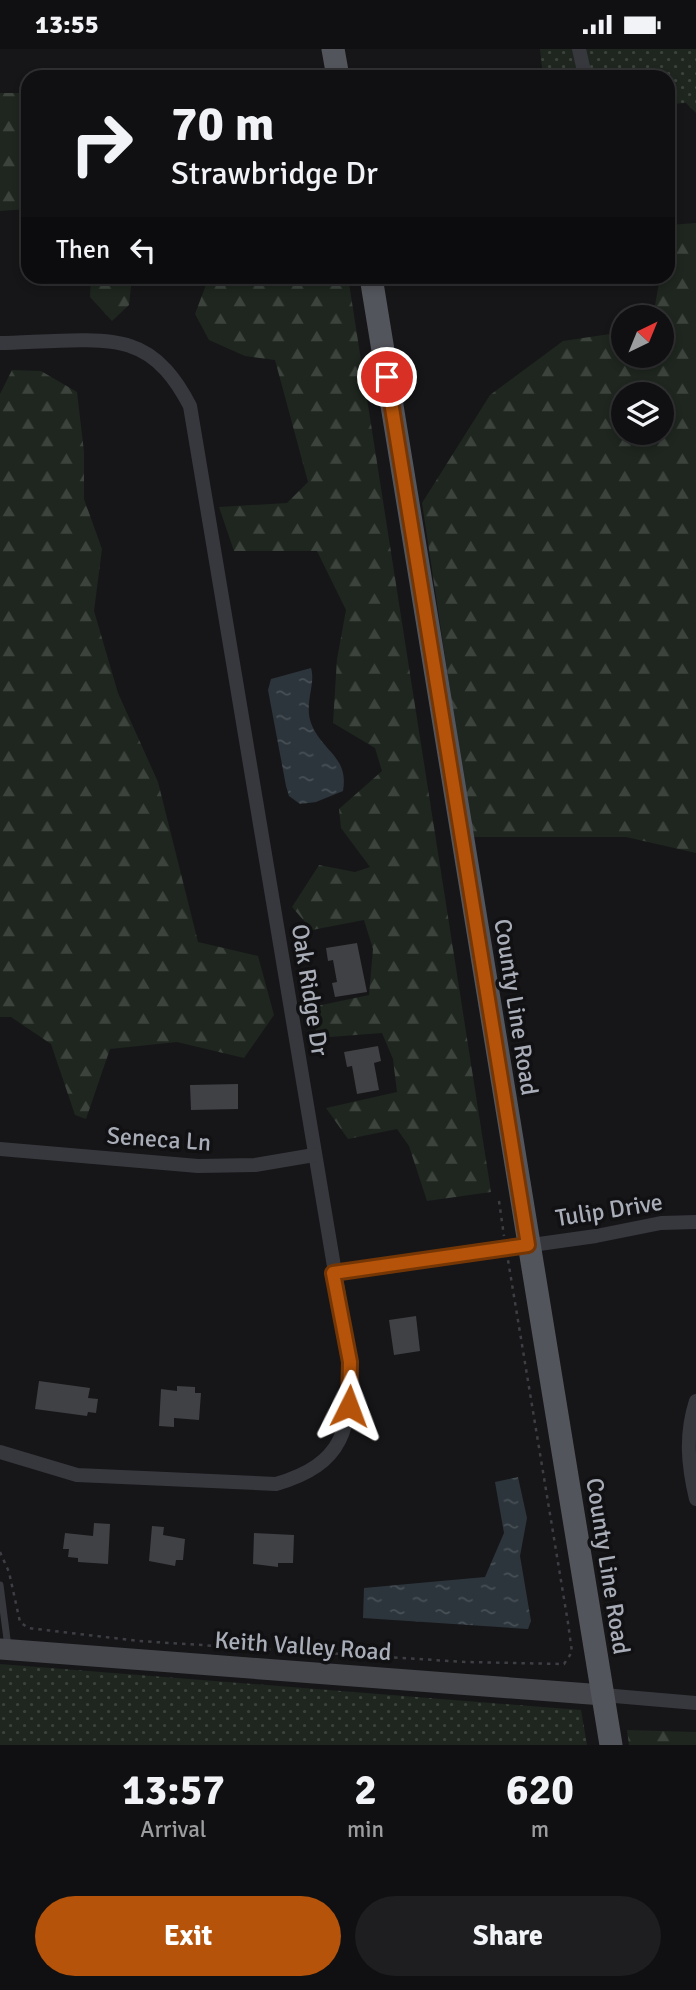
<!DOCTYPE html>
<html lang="en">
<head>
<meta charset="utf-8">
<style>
	body { margin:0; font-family:Signika,sans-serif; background:#1e1e20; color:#f1f3f6; height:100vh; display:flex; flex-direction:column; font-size:26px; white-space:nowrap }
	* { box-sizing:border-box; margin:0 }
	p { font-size:23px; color:#9c9d9f }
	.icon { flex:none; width:38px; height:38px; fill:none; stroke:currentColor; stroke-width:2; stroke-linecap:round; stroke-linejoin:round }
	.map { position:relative; height:1696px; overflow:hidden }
	.sheet { display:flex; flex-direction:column; background:#101012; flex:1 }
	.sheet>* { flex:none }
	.guide { position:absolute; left:21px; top:21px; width:654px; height:214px; border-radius:21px; box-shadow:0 4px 10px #0003,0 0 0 2px #303032; background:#101012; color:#f1f3f6; overflow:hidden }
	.needle { width:46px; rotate:43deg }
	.buttons { position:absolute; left:611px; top:256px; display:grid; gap:14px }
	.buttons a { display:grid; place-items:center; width:63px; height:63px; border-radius:50%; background:#101012; box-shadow:0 4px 10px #0003,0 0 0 2px #303032; font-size:35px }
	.pin { position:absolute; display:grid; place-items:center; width:60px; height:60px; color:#fff; margin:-30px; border:4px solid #fff; border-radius:50%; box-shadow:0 2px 7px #0007 }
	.me { position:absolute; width:77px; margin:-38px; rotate:3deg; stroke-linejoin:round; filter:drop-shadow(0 0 5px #0008) }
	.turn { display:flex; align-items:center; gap:24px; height:147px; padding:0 35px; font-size:32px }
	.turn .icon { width:91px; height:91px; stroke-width:2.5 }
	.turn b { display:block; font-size:49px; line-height:60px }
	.then { display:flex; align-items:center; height:66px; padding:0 35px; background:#0003; gap:14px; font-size:26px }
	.eta { display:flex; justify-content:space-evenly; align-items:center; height:119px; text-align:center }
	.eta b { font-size:42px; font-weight:800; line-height:49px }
	.button { display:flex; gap:14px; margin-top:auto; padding:14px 35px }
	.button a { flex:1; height:80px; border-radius:42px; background:#b45309; color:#fff; font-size:28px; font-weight:800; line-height:80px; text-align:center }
	.button a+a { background:#1e1e20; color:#f1f3f6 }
	.status { display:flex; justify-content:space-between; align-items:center; height:49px; padding:0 35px; background:#101012; direction:ltr }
	.status svg { height:19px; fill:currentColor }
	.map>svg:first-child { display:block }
</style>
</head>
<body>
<div class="status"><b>13:55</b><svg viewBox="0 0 49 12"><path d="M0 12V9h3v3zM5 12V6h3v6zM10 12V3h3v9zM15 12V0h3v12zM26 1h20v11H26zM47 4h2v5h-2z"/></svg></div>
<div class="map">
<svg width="696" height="1696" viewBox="0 0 696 1696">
	<defs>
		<pattern id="forest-firs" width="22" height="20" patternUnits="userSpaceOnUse" patternTransform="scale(1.75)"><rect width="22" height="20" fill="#1e261f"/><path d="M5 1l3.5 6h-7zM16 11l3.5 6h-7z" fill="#3c433d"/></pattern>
		<pattern id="park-dots" width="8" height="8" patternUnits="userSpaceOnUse" patternTransform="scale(1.75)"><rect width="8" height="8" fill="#1e261f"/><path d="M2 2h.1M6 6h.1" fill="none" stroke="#3c433d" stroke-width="1.8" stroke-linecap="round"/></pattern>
		<pattern id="water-ripples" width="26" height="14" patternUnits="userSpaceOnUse" patternTransform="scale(1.75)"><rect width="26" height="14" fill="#2c353c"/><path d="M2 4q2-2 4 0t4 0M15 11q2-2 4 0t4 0" fill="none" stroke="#485056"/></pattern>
	</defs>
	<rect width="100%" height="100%" fill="#161618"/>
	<g fill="url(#forest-firs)" fill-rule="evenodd">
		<path d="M 0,44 L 28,44 L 28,160 L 0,162 Z"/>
		<path d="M 696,174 L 696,804 L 626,788 L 472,788 L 422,454 L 490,346 L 563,292 L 623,283 L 623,306 L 662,306 L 662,268 L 653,268 L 660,228 L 668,228 L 669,176 ZM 623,345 L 662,345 L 662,383 L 623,383 Z"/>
		<path d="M 91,228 L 132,228 L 129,256 L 112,272 L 90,248 Z"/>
		<path d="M 209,228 L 348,228 L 491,1143 L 427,1152 L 409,1097 L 397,1080 L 348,1090 L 326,1059 L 397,1043 L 393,1010 L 382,984 L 317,989 L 312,958 L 369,946 L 373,900 L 364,871 L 312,881 L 292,858 L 319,816 L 355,823 L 370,818 L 341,779 L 339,760 L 382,722 L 375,699 L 333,674 L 337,610 L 346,561 L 317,502 L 234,502 L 219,458 L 287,454 L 308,433 L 275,311 L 245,307 L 209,291 L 195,265 Z"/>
		<path d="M 12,321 L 41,322 L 77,343 L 84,403 L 84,450 L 102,500 L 94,562 L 118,644 L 158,733 L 198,893 L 258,907 L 274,966 L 244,1009 L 177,993 L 110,1000 L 86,1070 L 75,1066 L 51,995 L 11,968 L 0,968 L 0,345 Z"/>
		<path d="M 627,1681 L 696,1683 L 696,1696 L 629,1696 Z"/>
	</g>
	<g fill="url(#park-dots)">
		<path d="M 540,0 L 696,0 L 696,64 L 686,54 L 669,55 L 668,28 L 543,28 Z"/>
		<path d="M 0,1615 L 581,1661 L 587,1696 L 0,1696 Z"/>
	</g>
	<g fill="url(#water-ripples)">
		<path d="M 311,619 C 316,635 304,654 311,674 C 322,703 349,707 343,742 L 316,753 L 300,755 L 289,747 L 286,737 L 268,641 L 271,630 Z"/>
		<path d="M 518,1428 L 527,1469 L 520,1507 L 531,1572 L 528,1580 L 363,1569 L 364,1539 L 485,1528 L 504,1484 L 495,1433 Z"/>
	</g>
	<g fill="#404145">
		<path d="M 357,894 L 367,943 L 335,948 L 332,934 L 337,933 L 333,911 L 328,912 L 326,899 Z"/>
		<path d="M 378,997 L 381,1012 L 374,1014 L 379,1041 L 357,1045 L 352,1017 L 347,1018 L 344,1003 Z"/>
		<path d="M 238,1035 L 238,1060 L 191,1061 L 190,1036 Z"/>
		<path d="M 416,1267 L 420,1302 L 394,1306 L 389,1271 Z"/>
		<path d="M 39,1332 L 90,1339 L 88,1349 L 98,1350 L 96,1364 L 88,1363 L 87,1367 L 35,1360 Z"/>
		<path d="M 177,1337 L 195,1338 L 195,1344 L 201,1344 L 199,1371 L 174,1369 L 174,1378 L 159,1377 L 161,1340 L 177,1342 Z"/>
		<path d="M 94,1474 L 110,1475 L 108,1515 L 78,1513 L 78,1509 L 68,1508 L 69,1500 L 63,1500 L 65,1484 L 93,1487 Z"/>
		<path d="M 152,1477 L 164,1478 L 163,1486 L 185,1490 L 183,1511 L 176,1511 L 175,1517 L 149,1512 Z"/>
		<path d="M 254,1484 L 294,1486 L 293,1514 L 278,1514 L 278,1518 L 253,1515 Z"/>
	</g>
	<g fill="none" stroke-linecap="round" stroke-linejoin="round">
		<g stroke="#3d3f44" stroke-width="2.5" stroke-dasharray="3.5 5" stroke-linecap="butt">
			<path d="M 499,1152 L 504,1187"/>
			<path d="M 0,1503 L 9,1523 L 20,1573 L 28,1579 L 139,1592 L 465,1613 L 564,1615 L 572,1603 L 568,1574 L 508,1211"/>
		</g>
		<path stroke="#37383d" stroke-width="7" d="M 0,1536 L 8,1598"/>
		<g stroke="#37383d" stroke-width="14">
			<path d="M 579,0 L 584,22 L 581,28"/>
			<path d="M 0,294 C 34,294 100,286 130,297 C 159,306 177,332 190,357 L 350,1313 C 351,1379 345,1415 276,1435 L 77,1426 L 0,1403"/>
			<path d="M 0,1100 L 198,1117 L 255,1116 L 314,1106"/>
			<path d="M 333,1224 L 596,1187 L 661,1174 L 696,1173"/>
			<path d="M 696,1352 C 685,1386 688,1416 696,1450"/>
			<path d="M 603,1646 L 696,1654"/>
		</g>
		<path stroke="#45474d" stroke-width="21" d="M 0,1600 L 603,1646"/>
		<g stroke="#53555c" stroke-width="23">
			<path d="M 333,0 L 338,28"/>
			<path d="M 371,228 L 611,1696"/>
		</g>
	</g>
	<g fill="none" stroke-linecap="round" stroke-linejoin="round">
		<defs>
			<path id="route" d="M 349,1357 L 350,1313 L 333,1224 L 528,1196 L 387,328"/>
		</defs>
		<use href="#route" stroke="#753606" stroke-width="18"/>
		<use href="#route" stroke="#b45309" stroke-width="12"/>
	</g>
	<g text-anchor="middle" stroke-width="7" stroke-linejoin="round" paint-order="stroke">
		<g font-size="24" fill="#a8adb8" stroke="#111113">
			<text transform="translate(310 941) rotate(81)" y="8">Oak Ridge Dr</text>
			<text transform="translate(516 958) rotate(81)" y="8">County Line Road</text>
			<text transform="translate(159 1090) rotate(4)" y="8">Seneca Ln</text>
			<text transform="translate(609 1161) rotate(-9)" y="8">Tulip Drive</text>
			<text transform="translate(608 1517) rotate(81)" y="8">County Line Road</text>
			<text transform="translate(303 1597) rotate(4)" y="8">Keith Valley Road</text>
		</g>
	</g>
</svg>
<div class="buttons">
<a><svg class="needle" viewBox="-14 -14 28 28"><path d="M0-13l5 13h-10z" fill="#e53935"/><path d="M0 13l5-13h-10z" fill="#9c9d9f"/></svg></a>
<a><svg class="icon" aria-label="layers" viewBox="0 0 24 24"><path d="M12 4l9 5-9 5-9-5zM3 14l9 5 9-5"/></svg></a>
</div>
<div class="pin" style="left:387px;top:328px;background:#d93025"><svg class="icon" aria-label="arrive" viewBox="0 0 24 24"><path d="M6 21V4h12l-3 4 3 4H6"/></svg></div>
<svg class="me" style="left:349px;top:1357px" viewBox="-20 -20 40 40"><path d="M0-17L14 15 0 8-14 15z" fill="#b45309" stroke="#fff" stroke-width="4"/></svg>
<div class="guide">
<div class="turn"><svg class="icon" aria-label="right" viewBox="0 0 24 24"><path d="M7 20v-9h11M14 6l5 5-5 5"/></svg><div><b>70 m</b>Strawbridge Dr</div></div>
<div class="then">Then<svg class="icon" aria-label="left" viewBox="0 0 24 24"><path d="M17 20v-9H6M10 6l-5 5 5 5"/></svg></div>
</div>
</div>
<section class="sheet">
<div class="eta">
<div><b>13:57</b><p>Arrival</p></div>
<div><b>2</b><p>min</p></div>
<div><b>620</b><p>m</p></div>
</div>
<div class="button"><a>Exit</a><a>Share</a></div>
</section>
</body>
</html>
